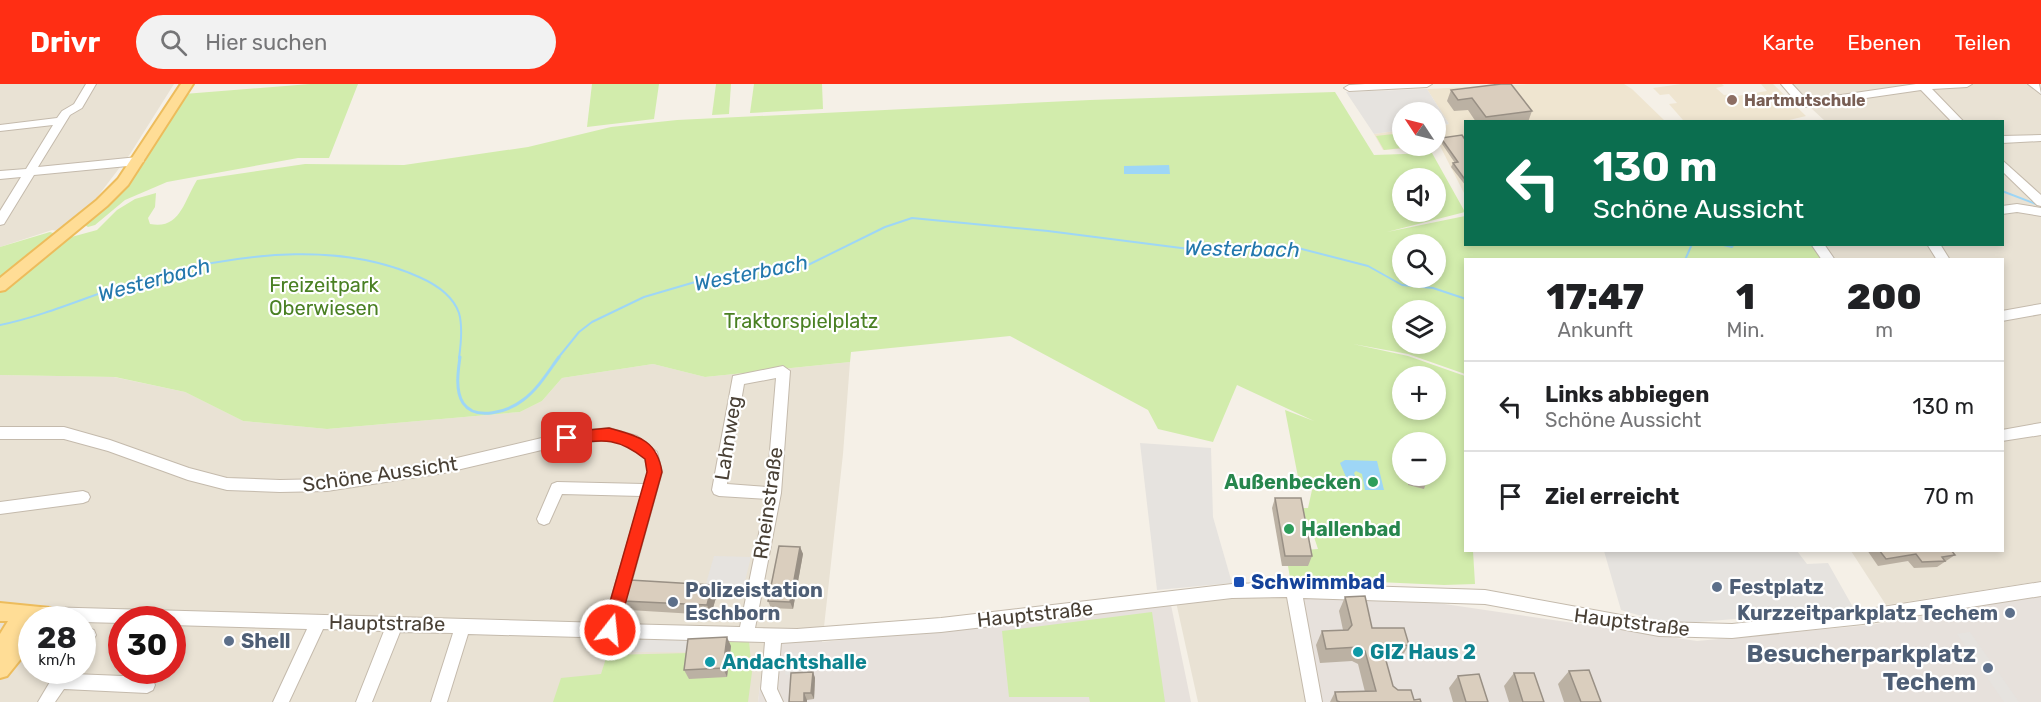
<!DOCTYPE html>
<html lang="de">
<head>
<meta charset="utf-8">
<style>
	body { margin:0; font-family:Rubik,sans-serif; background:#f2f2f2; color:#202124; height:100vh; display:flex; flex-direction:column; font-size:22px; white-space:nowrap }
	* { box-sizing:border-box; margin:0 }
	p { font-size:20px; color:#757577 }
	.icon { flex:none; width:33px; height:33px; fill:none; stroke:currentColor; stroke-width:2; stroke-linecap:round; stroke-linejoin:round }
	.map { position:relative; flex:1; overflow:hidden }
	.side { position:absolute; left:1464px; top:174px; width:540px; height:294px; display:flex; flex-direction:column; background:#fff; border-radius:0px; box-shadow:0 3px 9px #0003 }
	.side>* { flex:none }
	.banner { position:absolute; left:1464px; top:36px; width:540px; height:126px; border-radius:0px; box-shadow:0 3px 9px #0003; background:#0b6e4f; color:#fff; overflow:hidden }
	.needle { width:39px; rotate:305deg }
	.tools { position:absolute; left:1392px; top:18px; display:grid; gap:12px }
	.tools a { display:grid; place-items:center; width:54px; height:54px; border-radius:50%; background:#fff; box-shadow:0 3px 9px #0003; font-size:30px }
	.speed { position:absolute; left:18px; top:522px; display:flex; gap:12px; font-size:30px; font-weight:700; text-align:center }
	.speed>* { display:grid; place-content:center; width:78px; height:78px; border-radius:50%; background:#fff; box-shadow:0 3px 9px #0003; line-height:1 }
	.speed small { font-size:15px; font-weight:400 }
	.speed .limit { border:9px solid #d22; background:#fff; color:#111 }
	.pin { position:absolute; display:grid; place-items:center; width:51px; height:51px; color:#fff; margin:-26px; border-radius:12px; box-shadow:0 3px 9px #0006 }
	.me { position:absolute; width:66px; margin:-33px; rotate:16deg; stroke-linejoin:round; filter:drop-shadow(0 0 4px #0008) }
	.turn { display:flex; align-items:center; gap:21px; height:126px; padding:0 30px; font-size:27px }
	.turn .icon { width:78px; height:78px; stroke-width:2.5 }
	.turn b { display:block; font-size:42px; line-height:51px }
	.eta { display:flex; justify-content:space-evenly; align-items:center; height:102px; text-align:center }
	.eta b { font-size:36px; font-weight:800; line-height:42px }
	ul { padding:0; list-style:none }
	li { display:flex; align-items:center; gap:18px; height:90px; padding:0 30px; border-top:2px solid #e0e0e0 }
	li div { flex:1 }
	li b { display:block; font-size:22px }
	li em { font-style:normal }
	header { display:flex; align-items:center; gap:36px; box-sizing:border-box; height:84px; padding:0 30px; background:#ff2e14; color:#fff }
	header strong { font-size:28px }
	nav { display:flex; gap:33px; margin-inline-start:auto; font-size:21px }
	.search { width:420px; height:54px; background:#f2f2f2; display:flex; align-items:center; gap:15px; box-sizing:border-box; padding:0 21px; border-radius:33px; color:#757577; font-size:22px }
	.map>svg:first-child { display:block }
</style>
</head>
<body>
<header>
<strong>Drivr</strong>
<div class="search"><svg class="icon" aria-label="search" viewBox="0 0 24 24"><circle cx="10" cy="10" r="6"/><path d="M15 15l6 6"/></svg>Hier suchen</div>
<nav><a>Karte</a><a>Ebenen</a><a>Teilen</a></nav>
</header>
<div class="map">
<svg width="2041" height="618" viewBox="0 0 2041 618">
	<rect width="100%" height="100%" fill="#f5f0e7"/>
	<g fill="#e9e2d4" fill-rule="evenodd">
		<path d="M 0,0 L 174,0 L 130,70 L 95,116 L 58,147 L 52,146 L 0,163 Z"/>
		<path d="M 1785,0 L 2041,0 L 2041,497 L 1886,521 L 1851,467 L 2002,466 L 2002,176 L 1825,175 L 1814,161 L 2002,160 L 2002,38 L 1825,37 Z"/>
		<path d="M 850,278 L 843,370 L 823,552 L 766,553 L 758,618 L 0,618 L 0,291 L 114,293 L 185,308 L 243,337 L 327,345 L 520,328 L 542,317 L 562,294 L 653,280 L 705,293 ZM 32,536 L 82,536 L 82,586 L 32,586 ZM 122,536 L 172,536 L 172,586 L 122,586 Z"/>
		<path d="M 1290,511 L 1309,618 L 1198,618 L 1176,518 Z"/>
	</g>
	<g fill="#e7e1dc">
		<path d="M 1290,511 L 1431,518 L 1697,557 L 1870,541 L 2041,512 L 2041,618 L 1310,618 Z"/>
		<path d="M 1171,521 L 1191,618 L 758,618 L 766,553 L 823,552 L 822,558 Z"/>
	</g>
	<g fill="#efe5d0">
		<path d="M 1530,0 L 1624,0 L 1632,5 L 1665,37 L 1466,38 L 1465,111 L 1440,62 L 1383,66 L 1374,50 L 1402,46 L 1402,62 L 1436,62 L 1436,42 L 1449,40 L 1427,5 Z"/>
		<path d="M 1681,0 L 1722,0 L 1724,2 L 1716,4 L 1724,11 L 1734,10 L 1737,12 L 1767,7 L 1761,0 L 1773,0 L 1806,32 L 1781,38 L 1678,37 L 1683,36 L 1669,20 L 1677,19 L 1669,10 L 1660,11 L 1653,4 Z"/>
	</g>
	<g fill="#d2ecac" fill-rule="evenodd">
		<path d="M 310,0 L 358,0 L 329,74 L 298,74 L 167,98 L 125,116 L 95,141 L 88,143 L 83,140 L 125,101 L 145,78 L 184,10 Z"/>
		<path d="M 592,0 L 659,0 L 654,35 L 587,43 Z"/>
		<path d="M 716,0 L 731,0 L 729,30 L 712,31 Z"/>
		<path d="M 754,0 L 822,0 L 823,25 L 750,29 Z"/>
		<path d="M 1335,8 L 1374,71 L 1432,69 L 1465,128 L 1387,148 L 1465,132 L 1466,160 L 1815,160 L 1826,175 L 1466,176 L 1465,290 L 1408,270 L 1353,260 L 1408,272 L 1465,292 L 1466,466 L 1473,467 L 1475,500 L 1444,501 L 1290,494 L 1288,482 L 1308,482 L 1305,466 L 1318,465 L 1314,453 L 1306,443 L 1303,424 L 1308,424 L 1312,406 L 1304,406 L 1303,402 L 1286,402 L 1284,394 L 1298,393 L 1285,326 L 1314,337 L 1237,301 L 1213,358 L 1158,345 L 1148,326 L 1010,252 L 851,268 L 850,278 L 705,293 L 653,280 L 562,294 L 542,317 L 520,328 L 327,345 L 243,337 L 185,308 L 115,293 L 0,291 L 0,209 L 64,155 L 97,146 L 117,126 L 135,115 L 156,109 L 155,123 L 148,134 L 150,140 C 180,146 184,117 197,96 L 305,80 L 404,81 L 528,63 L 611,43 L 677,36 L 1090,16 ZM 1402,94 L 1436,94 L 1436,128 L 1402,128 ZM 1402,160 L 1436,160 L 1436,194 L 1402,194 ZM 1402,226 L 1436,226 L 1436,260 L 1402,260 ZM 1402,292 L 1436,292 L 1436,326 L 1402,326 ZM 1402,358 L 1436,358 L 1436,392 L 1402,392 Z"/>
		<path d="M 1402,49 L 1402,62 L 1418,62 L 1384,66 L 1376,52 Z"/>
		<path d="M 50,148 L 56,150 L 0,195 L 0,163 Z"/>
		<path d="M 1152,528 L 1165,618 L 1090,618 L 1089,613 L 1009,613 L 1002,547 Z"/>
		<path d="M 693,556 L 749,557 L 752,588 L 748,618 L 553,618 L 561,594 L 601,590 L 607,571 L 690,569 Z"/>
	</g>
	<g fill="#e6e3df">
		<path d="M 1427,5 L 1449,40 L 1436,42 L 1436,28 L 1402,28 L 1402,46 L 1374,50 L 1346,8 Z"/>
		<path d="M 1140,359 L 1211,364 L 1213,433 L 1232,499 L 1157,506 Z"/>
		<path d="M 1604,467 L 1797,467 L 1807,480 L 1828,479 L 1854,525 L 1686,539 L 1655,536 L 1621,526 Z"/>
		<path d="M 714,472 L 751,473 L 743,505 L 705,503 Z"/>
		<path d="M 1970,548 L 2019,618 L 2004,618 L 1957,550 Z"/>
		<path d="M 690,553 L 687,568 L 630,568 L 632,556 Z"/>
		<path d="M 813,568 L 812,589 L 785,591 L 786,569 Z"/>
	</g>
	<g fill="#9ed6f6">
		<path d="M 1169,81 L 1170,90 L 1124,90 L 1124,82 Z"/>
		<path d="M 1345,376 L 1377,377 L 1384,406 L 1365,406 L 1362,390 L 1356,387 L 1354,389 L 1358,400 L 1349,400 L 1340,379 Z"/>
	</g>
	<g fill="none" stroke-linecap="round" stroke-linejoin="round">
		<g stroke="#9ed6f6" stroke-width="2">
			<path d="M 2002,107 L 2036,120"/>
			<path d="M 1719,160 L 1732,163 L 1734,160"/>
			<path d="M 1685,176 L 1692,160"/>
			<path d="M 0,241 C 58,229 111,201 169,188 C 249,169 342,158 419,193 C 435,200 453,212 459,229 C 463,243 461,260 459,274"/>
			<path d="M 558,274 L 579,248 L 592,238 L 644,213 L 719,191 L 808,181 L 885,143 L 912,134 L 1048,147 L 1189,165 L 1294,163 L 1368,182 L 1402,201 L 1433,204 L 1466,215"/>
		</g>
		<path stroke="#9ed6f6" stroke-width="3" d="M 460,273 C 458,287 455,307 463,319 C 476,338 509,327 523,316 C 538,305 548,288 559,273"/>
		<defs>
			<g id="minor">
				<path d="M 86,0 L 96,0 L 82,24 L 70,31 L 38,83 L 138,73 L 144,77 L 138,81 L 34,91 L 4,140 L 0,141 L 0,127 L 21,93 L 0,95 L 0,87 L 26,85 L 53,41 L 0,47 L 0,41 L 57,34 L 62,27 L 74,20 Z"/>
				<path d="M 1365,0 L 1432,0 L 1427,3 L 1349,7 L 1344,4 L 1349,1 Z"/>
				<path d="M 1781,0 L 1792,0 L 1807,16 L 1916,0 L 1972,0 L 1967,3 L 1932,5 L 1964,38 L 1952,38 L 1921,6 L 1804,23 L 1800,22 Z"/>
				<path d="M 2028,0 L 2039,0 L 2041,10 Z"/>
				<path d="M 2041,51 L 2041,57 L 2002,59 L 2002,52 Z"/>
				<path d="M 2002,76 L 2041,111 L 2041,122 L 2037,121 L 2002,87 Z"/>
				<path d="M 2017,120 L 2041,124 L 2041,132 L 2017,128 L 2002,130 L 2002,122 Z"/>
				<path d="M 1811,160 L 1824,160 L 1835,176 L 1822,176 Z"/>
				<path d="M 1927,160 L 1940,160 L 1950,176 L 1937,176 Z"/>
				<path d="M 2041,220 L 2041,230 L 2002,237 L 2002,227 Z"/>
				<path d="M 783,282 L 790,287 L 781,409 L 755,544 L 797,545 L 941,534 L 1232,500 L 1268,499 L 1485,506 L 1659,538 L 1732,540 L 1863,526 L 2041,498 L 2041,512 L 1863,540 L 1732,554 L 1659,552 L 1485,520 L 1303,514 L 1322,618 L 1306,618 L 1287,513 L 1232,514 L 941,548 L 781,559 L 777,605 L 783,618 L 767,618 L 761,605 L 765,558 L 468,550 L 447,618 L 431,618 L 453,549 L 400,548 L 372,618 L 356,618 L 384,547 L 323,545 L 289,618 L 273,618 L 307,545 L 172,541 L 172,536 L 122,536 L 122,539 L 82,538 L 82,536 L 39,536 L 35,530 L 37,525 L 43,523 L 604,539 L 641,412 L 562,410 L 549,439 L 544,441 L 539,439 L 537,435 L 552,400 L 557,398 L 644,400 L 648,388 L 645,375 L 628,360 L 609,356 L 567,360 L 444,389 L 327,407 L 280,408 L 227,406 L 188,396 L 108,367 L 64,355 L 0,355 L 0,343 L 64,343 L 110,356 L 189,384 L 227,394 L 280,396 L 327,395 L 444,377 L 567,348 L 609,344 L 637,352 L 657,368 L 662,388 L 620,540 L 740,543 L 766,415 L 719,412 L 714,410 L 712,406 L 733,292 ZM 776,294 L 767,403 L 727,400 L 744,300 Z"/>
				<path d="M 2041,339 L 2041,351 L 2002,357 L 2002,346 Z"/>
				<path d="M 83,407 L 88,409 L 90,413 L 88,417 L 83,419 L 0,430 L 0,418 Z"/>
				<path d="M 88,544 L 94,546 L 96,551 L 88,566 L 82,568 L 82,546 Z"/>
				<path d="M 57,586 L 75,586 L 73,590 L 147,593 L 153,596 L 155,601 L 153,606 L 147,609 L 64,605 L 55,618 L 38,618 Z"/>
			</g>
			<g id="major">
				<path d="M 181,0 L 193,0 L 128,101 L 107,122 L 5,206 L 0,207 L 0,194 L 97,116 L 118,95 Z"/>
				<path d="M 0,519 L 50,524 L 53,530 L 50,536 L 32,536 L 32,561 L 7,592 L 0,594 L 0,550 L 8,537 L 0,537 Z"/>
			</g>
		</defs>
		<use href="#minor" stroke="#c4baac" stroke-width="2"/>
		<use href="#major" stroke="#edbc5c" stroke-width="4"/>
		<use href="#minor" fill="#fff" fill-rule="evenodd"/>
		<use href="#major" fill="#ffdd96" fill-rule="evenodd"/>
	</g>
	<g fill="#bbb1a3">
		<path d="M 1451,6 L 1532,27 L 1528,38 L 1476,38 L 1468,26 L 1454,27 L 1447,17 Z"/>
		<path d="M 1441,54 L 1466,57 L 1466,102 L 1451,83 L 1453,79 L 1455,79 L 1440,57 Z"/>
		<path d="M 1409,392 L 1427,392 L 1426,399 L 1424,405 L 1408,401 Z"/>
		<path d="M 1275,414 L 1312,472 L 1308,482 L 1282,482 L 1272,424 Z"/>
		<path d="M 800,463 L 803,470 L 793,525 L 771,524 L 768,517 Z"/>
		<path d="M 1867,466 L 1951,466 L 1955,471 L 1937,483 L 1914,484 L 1908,477 L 1878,482 Z"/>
		<path d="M 712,501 L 717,510 L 711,531 L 629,526 L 623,517 Z"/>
		<path d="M 1345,513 L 1372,544 L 1409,561 L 1401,574 L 1385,575 L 1393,602 L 1398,606 L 1414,616 L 1421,618 L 1330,618 L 1335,608 L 1365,608 L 1358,580 L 1352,577 L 1320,579 L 1316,561 L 1322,547 L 1343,546 L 1339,527 Z"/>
		<path d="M 731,562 L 727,593 L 689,595 L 684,586 Z"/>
		<path d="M 1569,587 L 1601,618 L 1564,618 L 1558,600 Z"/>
		<path d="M 813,588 L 815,594 L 814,615 L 807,616 L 807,618 L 789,618 Z"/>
		<path d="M 1514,589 L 1544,618 L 1509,618 L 1504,602 Z"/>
		<path d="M 1458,592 L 1488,618 L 1453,618 L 1449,604 Z"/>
	</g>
	<g fill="#999085">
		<path d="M 800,463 L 803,470 L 793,525 L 790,518 Z"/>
		<path d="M 712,501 L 717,510 L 711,531 L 707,521 Z"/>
		<path d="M 727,553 L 731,562 L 727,593 L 723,584 Z"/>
		<path d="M 813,588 L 815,594 L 814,615 L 811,609 Z"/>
		<path d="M 804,609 L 807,616 L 807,618 L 804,618 Z"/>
	</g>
	<g fill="#dacebe" stroke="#999085" stroke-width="1.5">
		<path d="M 1501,0 L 1511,0 L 1532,27 L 1486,33 L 1472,14 L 1458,16 L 1451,6 Z"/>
		<path d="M 1462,51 L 1466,57 L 1466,97 L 1453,79 L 1458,78 L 1441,54 Z"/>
		<path d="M 1411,392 L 1427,392 L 1426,399 L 1411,396 Z"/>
		<path d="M 1275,414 L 1301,414 L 1312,472 L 1285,472 Z"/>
		<path d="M 779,462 L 800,463 L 790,518 L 768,517 Z"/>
		<path d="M 1879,466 L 1951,466 L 1955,471 L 1942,473 L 1945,477 L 1922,478 L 1916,470 L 1886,475 Z"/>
		<path d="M 630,496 L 712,501 L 707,521 L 623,517 Z"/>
		<path d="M 1365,512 L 1372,544 L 1404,544 L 1409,561 L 1382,562 L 1393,602 L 1398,606 L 1411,606 L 1414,616 L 1420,615 L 1421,618 L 1340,618 L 1337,617 L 1335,608 L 1376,607 L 1365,567 L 1359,563 L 1326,565 L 1322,547 L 1348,546 L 1352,541 L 1345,513 Z"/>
		<path d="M 727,553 L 723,584 L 684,586 L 688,555 Z"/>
		<path d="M 1589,586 L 1601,618 L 1581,618 L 1569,587 Z"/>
		<path d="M 813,588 L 811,609 L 804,609 L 804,618 L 789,618 L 791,589 Z"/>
		<path d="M 1514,589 L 1534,589 L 1544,618 L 1523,618 Z"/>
		<path d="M 1479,590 L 1488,618 L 1466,618 L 1458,592 Z"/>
	</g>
	<path fill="#ff2e14" stroke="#a61e0d" stroke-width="1.5" d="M 609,344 C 637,352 657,355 662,388 L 618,546 L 615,551 L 610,553 L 604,551 L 602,546 L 647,388 L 645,375 C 616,352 602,356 567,360 L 560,354 L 567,348 Z"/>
	<circle fill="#8d6e63" stroke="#fff" stroke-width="2" cx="1732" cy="16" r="6"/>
	<g fill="#2e9e5b" stroke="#fff" stroke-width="2">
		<circle cx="1373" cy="398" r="6"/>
		<circle cx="1289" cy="445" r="6"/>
	</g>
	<rect fill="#1a4fb4" stroke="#fff" stroke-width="2" x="1233" y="492" width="12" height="12" rx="3"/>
	<g fill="#5c6f8a" stroke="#fff" stroke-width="2">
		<circle cx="1717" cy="503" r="6"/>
		<circle cx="673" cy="518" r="6"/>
		<circle cx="2010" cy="529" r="6"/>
		<circle cx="229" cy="557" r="6"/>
		<circle cx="1988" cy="584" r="6"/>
	</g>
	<g fill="#0f9aa8" stroke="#fff" stroke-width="2">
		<circle cx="1358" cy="568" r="6"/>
		<circle cx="710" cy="578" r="6"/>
	</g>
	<g text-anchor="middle" stroke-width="4.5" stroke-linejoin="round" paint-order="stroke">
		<g font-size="16" font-weight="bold" fill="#785e54" stroke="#fff" text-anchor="start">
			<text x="1744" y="22">Hartmutschule</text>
		</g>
		<g font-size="20" fill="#4a8023" stroke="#fff">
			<text x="324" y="208">Freizeitpark<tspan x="324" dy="23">Oberwiesen</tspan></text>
			<text x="801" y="244">Traktorspielplatz</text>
		</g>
		<g font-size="20" fill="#494035" stroke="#fff">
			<text transform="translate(728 354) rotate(-81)" y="7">Lahnweg</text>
			<text transform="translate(380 390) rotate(-8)" y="7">Schöne Aussicht</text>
			<text transform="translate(768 419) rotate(-82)" y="7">Rheinstraße</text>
			<text transform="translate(1035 530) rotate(-6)" y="7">Hauptstraße</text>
			<text transform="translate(1632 538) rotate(7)" y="7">Hauptstraße</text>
			<text transform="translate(387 539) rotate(1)" y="7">Hauptstraße</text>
		</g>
		<g font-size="20" font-weight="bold" fill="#27864d" stroke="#fff" text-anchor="end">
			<text x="1361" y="405">Außenbecken</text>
			<text x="1301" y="452" text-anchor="start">Hallenbad</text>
		</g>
		<g font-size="20" font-weight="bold" fill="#164399" stroke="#fff" text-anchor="start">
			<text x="1251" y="505">Schwimmbad</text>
		</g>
		<g font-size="20" font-weight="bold" fill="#4e5e75" stroke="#fff" text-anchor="start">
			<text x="1729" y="510">Festplatz</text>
			<text x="685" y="513">Polizeistation<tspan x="685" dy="23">Eschborn</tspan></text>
			<text x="1998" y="536" text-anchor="end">Kurzzeitparkplatz Techem</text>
			<text x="241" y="564">Shell</text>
		</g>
		<g font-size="20" font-weight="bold" fill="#0d838f" stroke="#fff" text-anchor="start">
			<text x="1370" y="575">GIZ Haus 2</text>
			<text x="722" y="585">Andachtshalle</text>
		</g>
		<g font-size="21" font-style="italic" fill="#2378ad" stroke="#fff">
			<text transform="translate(1242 165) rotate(1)" y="7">Westerbach</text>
			<text transform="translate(751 189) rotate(-11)" y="7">Westerbach</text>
			<text transform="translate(154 196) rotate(-15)" y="7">Westerbach</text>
		</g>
		<g font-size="24" font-weight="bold" fill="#4e5e75" stroke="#fff" text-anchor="end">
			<text x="1976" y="578">Besucherparkplatz<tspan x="1976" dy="28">Techem</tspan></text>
		</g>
	</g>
</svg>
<div class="tools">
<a><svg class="needle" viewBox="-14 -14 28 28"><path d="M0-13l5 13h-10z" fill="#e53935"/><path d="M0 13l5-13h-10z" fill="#757577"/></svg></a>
<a><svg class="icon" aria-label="sound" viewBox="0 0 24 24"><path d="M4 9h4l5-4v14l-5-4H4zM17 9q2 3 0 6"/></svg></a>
<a><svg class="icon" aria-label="search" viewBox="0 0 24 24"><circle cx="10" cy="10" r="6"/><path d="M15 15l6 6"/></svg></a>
<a><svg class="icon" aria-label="layers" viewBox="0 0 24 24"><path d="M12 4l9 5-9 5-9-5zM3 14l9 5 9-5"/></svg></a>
<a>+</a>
<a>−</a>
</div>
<div class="speed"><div>28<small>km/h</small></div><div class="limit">30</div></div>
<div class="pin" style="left:567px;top:354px;background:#d93025"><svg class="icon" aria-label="arrive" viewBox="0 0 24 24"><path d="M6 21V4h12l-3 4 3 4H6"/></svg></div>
<svg class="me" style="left:610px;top:546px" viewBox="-20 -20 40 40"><circle r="17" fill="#ff2e14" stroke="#fff" stroke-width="3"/><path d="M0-11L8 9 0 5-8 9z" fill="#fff"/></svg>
<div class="banner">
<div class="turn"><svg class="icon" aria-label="left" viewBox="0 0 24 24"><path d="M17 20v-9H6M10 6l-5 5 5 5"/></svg><div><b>130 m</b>Schöne Aussicht</div></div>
</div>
<section class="side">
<div class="eta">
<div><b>17:47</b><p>Ankunft</p></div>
<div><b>1</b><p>Min.</p></div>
<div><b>200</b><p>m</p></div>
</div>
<ul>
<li><svg class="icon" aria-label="left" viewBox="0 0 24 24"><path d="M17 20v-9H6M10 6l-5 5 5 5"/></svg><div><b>Links abbiegen</b><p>Schöne Aussicht</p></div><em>130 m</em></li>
<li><svg class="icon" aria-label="arrive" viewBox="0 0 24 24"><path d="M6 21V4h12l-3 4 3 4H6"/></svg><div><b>Ziel erreicht</b></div><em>70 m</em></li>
</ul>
</section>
</div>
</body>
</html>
